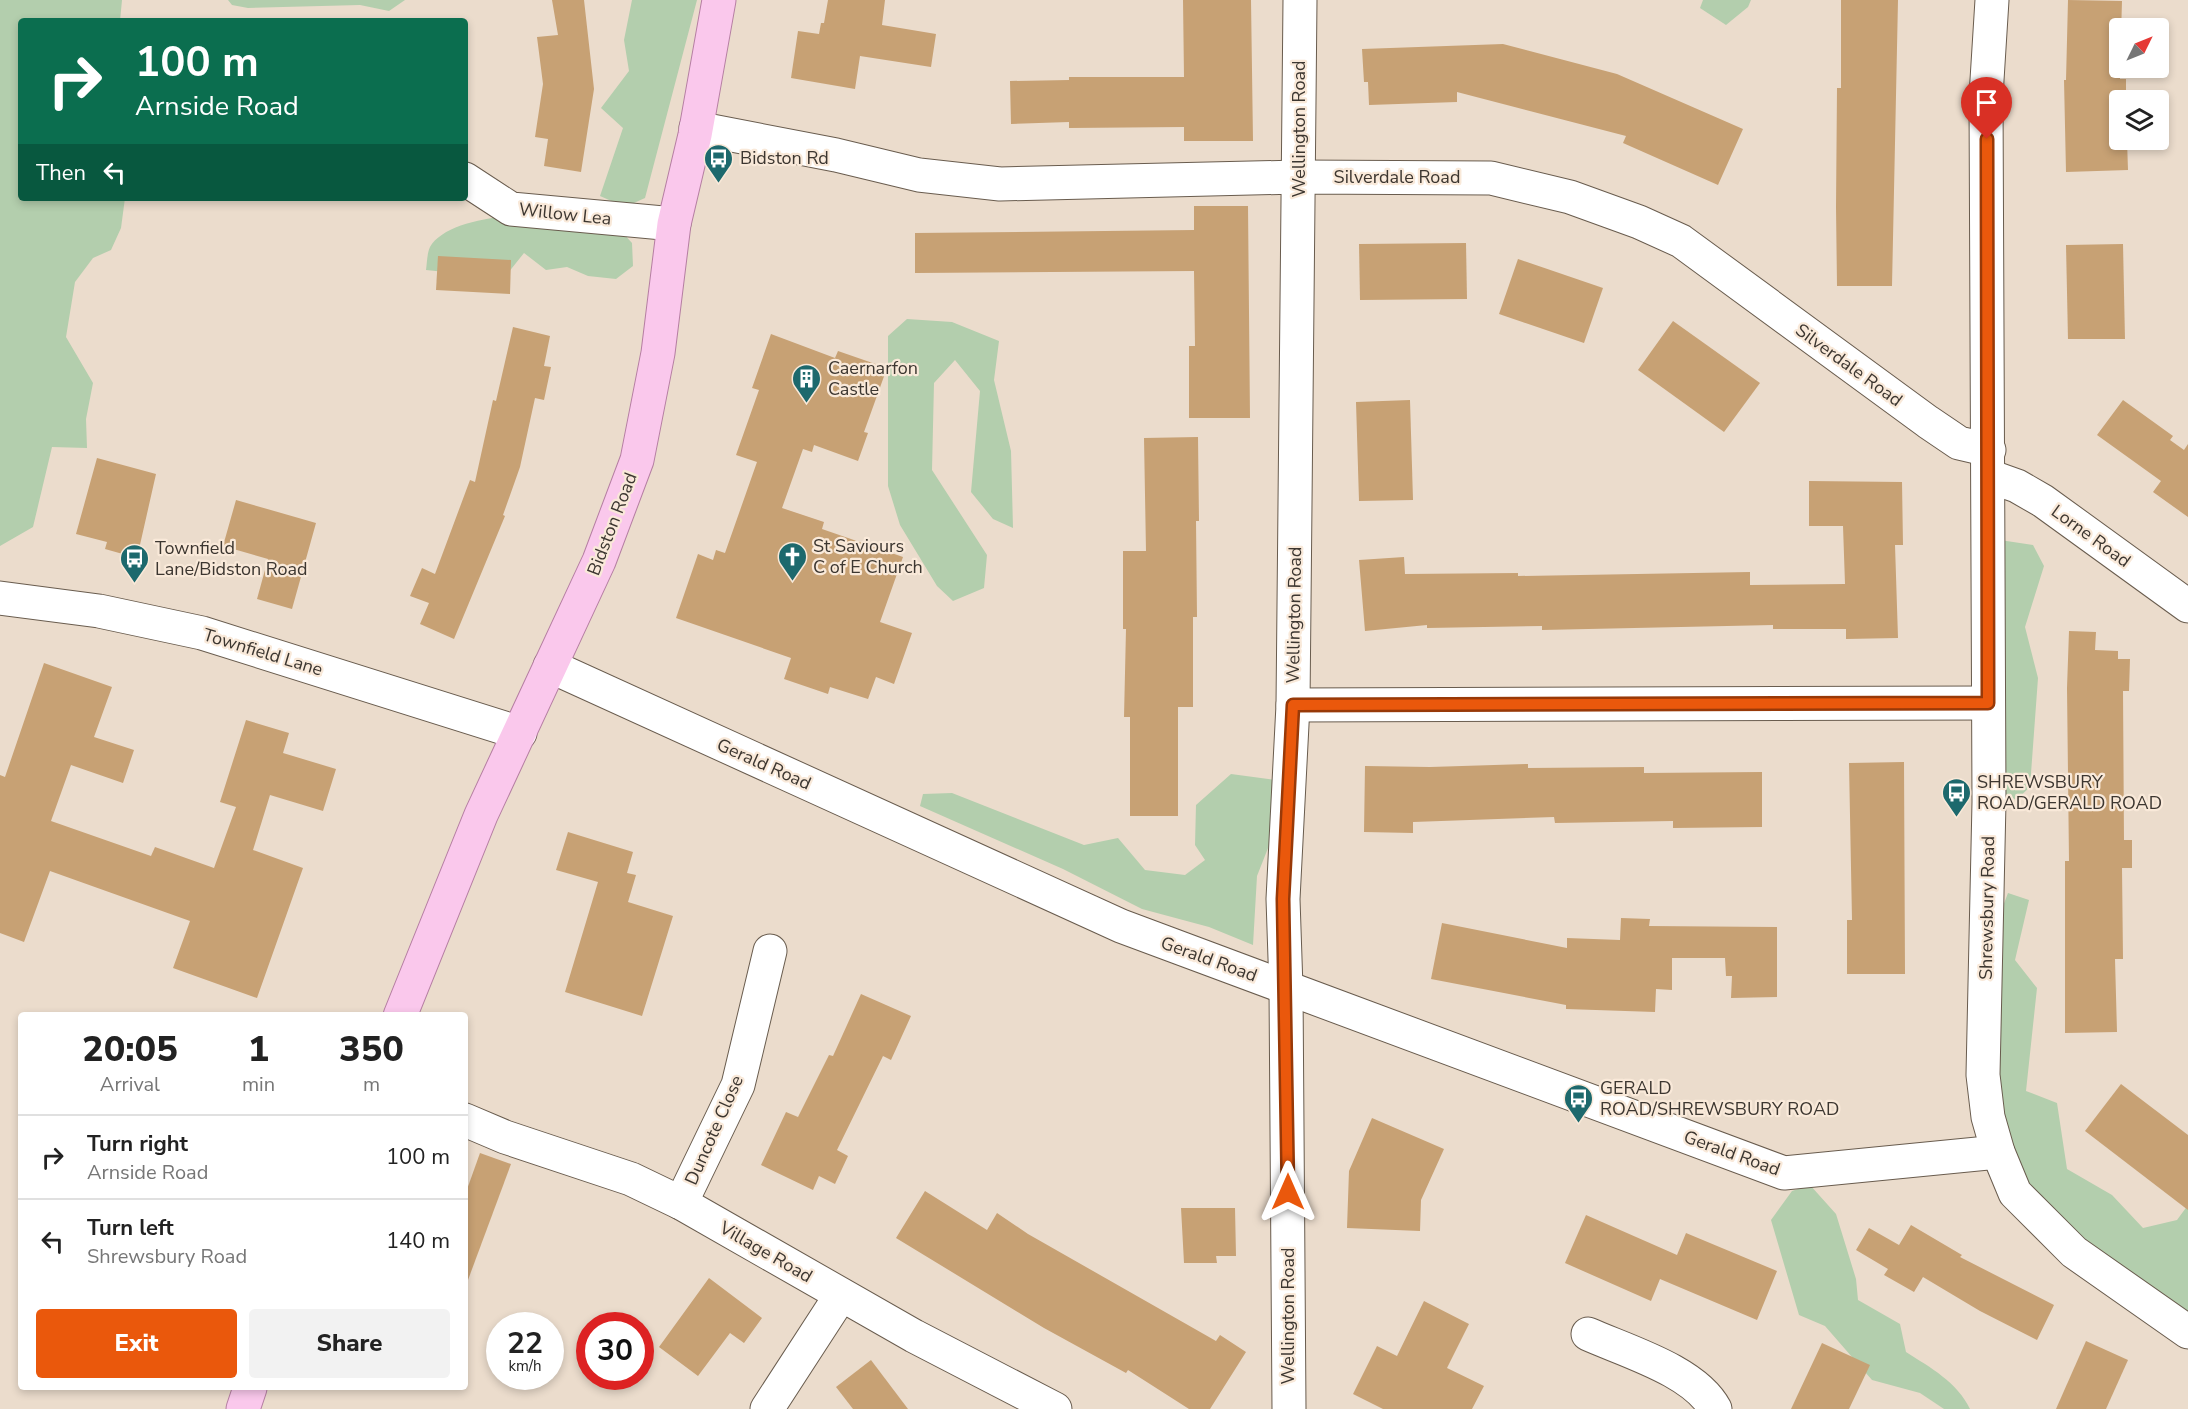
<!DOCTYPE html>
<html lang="en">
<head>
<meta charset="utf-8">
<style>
	body { margin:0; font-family:"Nunito Sans",sans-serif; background:#f2f2f2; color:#222; height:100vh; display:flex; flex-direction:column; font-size:22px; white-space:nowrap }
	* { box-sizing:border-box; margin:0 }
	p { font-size:20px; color:#767676 }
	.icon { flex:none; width:33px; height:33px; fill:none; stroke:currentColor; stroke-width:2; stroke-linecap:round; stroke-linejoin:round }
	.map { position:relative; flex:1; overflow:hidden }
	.panel { position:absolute; left:18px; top:1012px; width:450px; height:378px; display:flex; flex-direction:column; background:#fff; border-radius:6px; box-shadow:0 3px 9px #0003 }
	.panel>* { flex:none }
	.guide { position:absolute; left:18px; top:18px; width:450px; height:183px; border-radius:6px; box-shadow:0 3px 9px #0003; background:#0b6e4f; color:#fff; overflow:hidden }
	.needle { width:39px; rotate:47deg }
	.tools { position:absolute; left:2109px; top:18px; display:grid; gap:12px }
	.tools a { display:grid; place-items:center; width:60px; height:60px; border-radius:6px; background:#fff; box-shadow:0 3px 9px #0003; font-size:30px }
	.speed { position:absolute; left:486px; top:1312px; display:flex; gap:12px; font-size:30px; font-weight:700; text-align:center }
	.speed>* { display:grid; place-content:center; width:78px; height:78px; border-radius:50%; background:#fff; box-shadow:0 3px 9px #0003; line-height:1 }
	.speed small { font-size:15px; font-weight:400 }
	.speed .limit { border:9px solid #d22; background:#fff; color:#111 }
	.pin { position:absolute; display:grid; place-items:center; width:51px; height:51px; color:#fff; margin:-62px -26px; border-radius:50% 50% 50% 0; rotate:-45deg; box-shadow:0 0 6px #0007 }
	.pin .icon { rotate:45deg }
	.me { position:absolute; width:66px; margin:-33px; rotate:0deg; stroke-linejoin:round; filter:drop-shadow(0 0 4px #0008) }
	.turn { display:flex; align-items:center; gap:21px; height:126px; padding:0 18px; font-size:27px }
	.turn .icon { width:78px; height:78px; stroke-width:2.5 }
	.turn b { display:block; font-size:42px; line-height:51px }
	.then { display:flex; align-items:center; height:57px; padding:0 18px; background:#0003; gap:12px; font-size:22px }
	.eta { display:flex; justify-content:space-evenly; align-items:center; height:102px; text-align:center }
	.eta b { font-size:36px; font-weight:800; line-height:42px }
	.action { display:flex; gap:12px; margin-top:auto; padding:12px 18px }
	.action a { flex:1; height:69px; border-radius:6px; background:#ea580c; color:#fff; font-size:24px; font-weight:800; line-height:69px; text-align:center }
	.action a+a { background:#f2f2f2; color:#222 }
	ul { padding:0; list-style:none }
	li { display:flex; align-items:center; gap:18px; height:84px; padding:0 18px; border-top:2px solid #e0e0e0 }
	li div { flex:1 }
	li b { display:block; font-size:22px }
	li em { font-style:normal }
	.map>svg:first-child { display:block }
</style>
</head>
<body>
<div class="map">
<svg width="2188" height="1409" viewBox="0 0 2188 1409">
	<rect width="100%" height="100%" fill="#ebdccc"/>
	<g fill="#b3cead">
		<path d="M 0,0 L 122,0 L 120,21 L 21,21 L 21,198 L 125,198 L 121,228 L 111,250 L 93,258 L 75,282 L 66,337 L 93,383 L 86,419 L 87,448 L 52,447 L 33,527 L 0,546 Z"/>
		<path d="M 228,0 L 405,0 L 389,11 L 360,5 L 248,8 L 232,5 Z"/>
		<path d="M 632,0 L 697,0 L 645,198 L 625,207 L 600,196 L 623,128 L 601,108 L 629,71 L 624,40 Z"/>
		<path d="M 1703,0 L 1751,0 L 1748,7 L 1726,25 L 1700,8 Z"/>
		<path d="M 603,211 L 632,243 L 633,266 L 616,279 L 588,276 L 567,267 L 546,270 L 524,253 L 504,278 L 426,270 C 427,264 427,253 430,247 C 452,209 563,213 603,211 Z"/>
		<path d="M 907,319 L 952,322 L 999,341 L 994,380 L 1011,451 L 1013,528 L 993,519 L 971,492 L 980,391 L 955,360 L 934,383 L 932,470 L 987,555 L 984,588 L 953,601 L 937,586 L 900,525 L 888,486 L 888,336 Z"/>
		<path d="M 2000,540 L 2033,545 L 2044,566 L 2025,627 L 2038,678 L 2030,787 L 2016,800 L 1996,788 Z"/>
		<path d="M 1231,774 L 1276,780 L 1276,828 L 1257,876 L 1253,945 L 1209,927 L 1142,909 L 1063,869 L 920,806 L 923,794 L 952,793 L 1084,845 L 1118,838 L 1145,870 L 1185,875 L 1205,860 L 1195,845 L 1196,805 Z"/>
		<path d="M 2008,893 L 2029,900 L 2015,960 L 2037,988 L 2026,1091 L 2057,1103 L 2067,1169 L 2112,1195 L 2143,1228 L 2177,1220 L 2188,1205 L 2188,1312 L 2048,1219 L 2000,1135 L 1978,971 Z"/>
		<path d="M 1810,1185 L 1836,1214 L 1856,1279 L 1858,1300 L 1900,1324 L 1906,1352 C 1931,1368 1957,1382 1970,1409 L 1944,1409 L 1920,1393 L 1872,1380 L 1825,1326 L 1799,1315 L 1771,1220 L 1792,1191 Z"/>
	</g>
	<g fill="#c7a174">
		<path d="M 552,0 L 584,0 L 594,89 L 581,172 L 544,166 L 548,139 L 535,137 L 543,84 L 537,37 L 558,35 Z"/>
		<path d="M 828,0 L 885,0 L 882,25 L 936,34 L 931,67 L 860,56 L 855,89 L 791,78 L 798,31 L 819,34 L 821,23 L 824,23 Z"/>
		<path d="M 1183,0 L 1251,0 L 1253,141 L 1184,141 L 1184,127 L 1069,128 L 1069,122 L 1011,124 L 1010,81 L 1069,80 L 1069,77 L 1184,77 Z"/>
		<path d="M 1841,0 L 1898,0 L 1892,286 L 1837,286 L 1836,207 L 1837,88 L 1841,88 Z"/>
		<path d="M 2068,0 L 2122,1 L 2120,68 L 2120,79 L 2126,79 L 2126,100 L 2120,100 L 2120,140 L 2127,140 L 2128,170 L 2066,172 L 2064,80 L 2066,80 Z"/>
		<path d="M 1503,44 L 1617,74 L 1743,129 L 1718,185 L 1623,143 L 1626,136 L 1457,92 L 1457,102 L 1369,105 L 1368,82 L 1364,82 L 1362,49 Z"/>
		<path d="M 1194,206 L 1248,206 L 1250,418 L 1189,418 L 1189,346 L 1195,346 L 1194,271 L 915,273 L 915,233 L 1194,230 Z"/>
		<path d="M 1466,243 L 1467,299 L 1360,300 L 1359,244 Z"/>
		<path d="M 2123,244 L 2125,339 L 2068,339 L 2066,245 Z"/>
		<path d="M 438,256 L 511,260 L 510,294 L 436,290 Z"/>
		<path d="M 1518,259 L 1603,288 L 1584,343 L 1499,314 Z"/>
		<path d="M 1673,321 L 1760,383 L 1724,432 L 1638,370 Z"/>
		<path d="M 513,327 L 550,336 L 544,366 L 551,367 L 544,400 L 535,398 L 520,467 L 503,515 L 505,516 L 454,639 L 420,624 L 429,603 L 410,596 L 422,568 L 435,574 L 470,480 L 475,482 L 493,400 L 496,401 Z"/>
		<path d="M 771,334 L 835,358 L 838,351 L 887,368 L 864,432 L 868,433 L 858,461 L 814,445 L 812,452 L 803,449 L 782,508 L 824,522 L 822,529 L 903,557 L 880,622 L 912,633 L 894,684 L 876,677 L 868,699 L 830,687 L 828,694 L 784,679 L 791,658 L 676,618 L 698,554 L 713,560 L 716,550 L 725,553 L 757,462 L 736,455 L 759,390 L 752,388 Z"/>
		<path d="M 1410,400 L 1413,500 L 1359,501 L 1356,402 Z"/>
		<path d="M 2123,400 L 2173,436 L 2170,440 L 2184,450 L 2188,444 L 2188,517 L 2153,492 L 2161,481 L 2097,435 Z"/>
		<path d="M 1198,437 L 1199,521 L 1196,521 L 1197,617 L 1193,617 L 1193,707 L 1178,707 L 1178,816 L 1130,816 L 1130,717 L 1124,717 L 1126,629 L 1123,629 L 1123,551 L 1146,551 L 1144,438 Z"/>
		<path d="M 97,458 L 156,474 L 137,558 L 105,549 L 107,542 L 76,534 Z"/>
		<path d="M 1809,481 L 1902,482 L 1903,545 L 1895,545 L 1898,638 L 1846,639 L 1846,629 L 1773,629 L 1773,625 L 1542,630 L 1542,626 L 1427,628 L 1427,625 L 1365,631 L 1359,560 L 1404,557 L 1405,574 L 1518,573 L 1518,576 L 1750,572 L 1750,585 L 1845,584 L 1843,526 L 1809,526 Z"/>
		<path d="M 236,500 L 316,523 L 292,609 L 257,599 L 268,559 L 223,546 Z"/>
		<path d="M 2069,631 L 2096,632 L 2095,650 L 2118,651 L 2118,659 L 2130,659 L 2129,691 L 2123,691 L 2124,840 L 2132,840 L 2132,868 L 2122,868 L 2123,959 L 2115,959 L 2117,1032 L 2065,1033 L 2065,861 L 2069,861 L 2067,688 Z"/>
		<path d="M 44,663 L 112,687 L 94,737 L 134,750 L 123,783 L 71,765 L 51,821 L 151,856 L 155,847 L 214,868 L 236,807 L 220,802 L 246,720 L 289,733 L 283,753 L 336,769 L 323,811 L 270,795 L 253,850 L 303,868 L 257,998 L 173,968 L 190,921 L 50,871 L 24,942 L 0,933 L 0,775 L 5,777 Z"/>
		<path d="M 1904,762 L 1905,974 L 1847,974 L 1847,920 L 1852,920 L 1849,763 Z"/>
		<path d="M 1528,764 L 1528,768 L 1644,767 L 1644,773 L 1762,772 L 1762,827 L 1673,828 L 1673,821 L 1555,823 L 1554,817 L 1413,822 L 1413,833 L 1364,832 L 1365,766 L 1430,767 Z"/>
		<path d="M 568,832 L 633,852 L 627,873 L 636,875 L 628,902 L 673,916 L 642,1016 L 565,992 L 598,882 L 556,870 Z"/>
		<path d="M 1621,918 L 1650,919 L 1649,926 L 1777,927 L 1777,997 L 1731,998 L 1732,976 L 1726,976 L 1725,958 L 1672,958 L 1672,990 L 1656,989 L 1655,1012 L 1566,1009 L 1566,1005 L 1431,979 L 1442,923 L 1567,948 L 1567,938 L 1620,940 Z"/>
		<path d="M 861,994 L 911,1016 L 891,1060 L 883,1056 L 837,1150 L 848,1156 L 835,1184 L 819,1176 L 813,1190 L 761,1165 L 786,1112 L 798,1117 L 829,1055 L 833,1056 Z"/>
		<path d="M 2121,1084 L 2188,1135 L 2188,1210 L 2085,1131 Z"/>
		<path d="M 1372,1118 L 1444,1149 L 1421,1200 L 1420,1231 L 1347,1228 L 1349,1171 Z"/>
		<path d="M 480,1153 L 511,1164 L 468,1280 L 465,1279 L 465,1195 Z"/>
		<path d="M 925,1191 L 987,1230 L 997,1213 L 1028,1234 L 1216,1341 L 1220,1335 L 1246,1352 L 1210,1409 L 1189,1409 L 1128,1370 L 1126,1373 L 1044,1328 L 896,1238 Z"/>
		<path d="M 1181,1208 L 1235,1208 L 1236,1256 L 1216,1256 L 1217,1263 L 1184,1263 Z"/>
		<path d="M 1586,1215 L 1677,1255 L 1686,1233 L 1777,1271 L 1757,1320 L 1660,1279 L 1651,1301 L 1565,1263 Z"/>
		<path d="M 1911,1225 L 1962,1255 L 1960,1257 L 2054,1305 L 2037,1340 L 1980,1311 L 1923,1277 L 1914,1292 L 1884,1275 L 1888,1269 L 1856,1250 L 1869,1228 L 1899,1245 Z"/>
		<path d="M 709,1278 L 762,1318 L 744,1343 L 730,1333 L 698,1376 L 659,1347 Z"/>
		<path d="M 1424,1301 L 1469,1324 L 1447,1368 L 1484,1386 L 1472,1409 L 1383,1409 L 1353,1394 L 1377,1346 L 1397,1356 Z"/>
		<path d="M 2086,1341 L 2128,1360 L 2106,1409 L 2056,1409 Z"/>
		<path d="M 1822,1343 L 1870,1365 L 1849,1409 L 1791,1409 Z"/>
		<path d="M 871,1360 L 908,1409 L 853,1409 L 836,1387 Z"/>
	</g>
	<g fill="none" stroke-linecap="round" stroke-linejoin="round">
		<defs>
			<g id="minor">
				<path d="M 1992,0 L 1986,96 L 1989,802 L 1983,1075 L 1988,1117 L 1998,1152 L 2015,1193 L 2074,1252 L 2188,1332"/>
				<path d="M 696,128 L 836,155 L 919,175 L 1000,184 L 1298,177 L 1491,178 L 1570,197 L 1639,222 L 1681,241 L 1928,422 L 1959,443 L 1989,450"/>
				<path d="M 465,179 L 511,209 L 674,224"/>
				<path d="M 1989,476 L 2017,486 L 2043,501 L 2188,606"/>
				<path d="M 0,598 L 99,611 L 202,633 L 520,733"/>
				<path d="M 550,666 L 1121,926 L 1784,1173 L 1998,1152"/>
				<path d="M 1293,705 L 1988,703"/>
				<path d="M 465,1120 L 505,1137 L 631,1179 L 681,1203 L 914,1336 L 1055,1409"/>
				<path d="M 681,1203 L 738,1085 L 770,951"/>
				<path d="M 1588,1334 C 1626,1351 1695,1371 1715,1409"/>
				<path d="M 767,1409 L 841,1295"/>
				<path d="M 1289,1409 L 1286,988 L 1283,899 L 1293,705 L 1300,0"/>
			</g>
			<g id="major">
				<path d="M 400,1016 L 481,815 L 599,561 L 637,460 L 658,353 L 674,224 L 695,135 L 719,0"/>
				<path d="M 243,1409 L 250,1388"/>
			</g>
		</defs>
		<use href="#minor" stroke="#695c4e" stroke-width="35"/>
		<use href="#major" stroke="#b57ea2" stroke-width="35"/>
		<use href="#minor" stroke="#fff" stroke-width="33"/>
		<use href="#major" stroke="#fac8ec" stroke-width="33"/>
	</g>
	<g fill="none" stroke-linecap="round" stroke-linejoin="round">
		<defs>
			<path id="route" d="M 1288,1192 L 1283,899 L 1293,705 L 1988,703 L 1987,139"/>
		</defs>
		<use href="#route" stroke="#983908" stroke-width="15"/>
		<use href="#route" stroke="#ea580c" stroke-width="10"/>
	</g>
	<defs>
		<symbol id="bus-pin" viewBox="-11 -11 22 30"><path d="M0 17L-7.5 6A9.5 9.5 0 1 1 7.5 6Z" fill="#1d696d" stroke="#f9e9d9"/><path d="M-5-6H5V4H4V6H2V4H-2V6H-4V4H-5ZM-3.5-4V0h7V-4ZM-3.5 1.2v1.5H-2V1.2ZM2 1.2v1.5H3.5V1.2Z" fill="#fff"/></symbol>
		<symbol id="building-pin" viewBox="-11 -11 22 30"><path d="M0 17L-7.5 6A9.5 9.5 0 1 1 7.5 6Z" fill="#1d696d" stroke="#f9e9d9"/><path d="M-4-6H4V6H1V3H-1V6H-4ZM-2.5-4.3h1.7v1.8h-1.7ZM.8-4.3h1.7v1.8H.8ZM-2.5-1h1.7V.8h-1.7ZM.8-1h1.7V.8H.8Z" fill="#fff"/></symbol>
		<symbol id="church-pin" viewBox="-11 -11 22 30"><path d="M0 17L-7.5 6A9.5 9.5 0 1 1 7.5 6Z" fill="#1d696d" stroke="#f9e9d9"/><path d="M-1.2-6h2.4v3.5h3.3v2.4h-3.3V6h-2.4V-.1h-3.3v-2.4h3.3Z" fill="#fff"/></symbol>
	</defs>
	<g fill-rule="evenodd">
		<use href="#bus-pin" x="702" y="142" width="33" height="45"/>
		<use href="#building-pin" x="790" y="362" width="33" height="45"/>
		<use href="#church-pin" x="776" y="540" width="33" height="45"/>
		<use href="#bus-pin" x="118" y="542" width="33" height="45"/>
		<use href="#bus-pin" x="1940" y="776" width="33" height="45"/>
		<use href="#bus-pin" x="1562" y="1082" width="33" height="45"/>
	</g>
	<g text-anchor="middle" stroke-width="4.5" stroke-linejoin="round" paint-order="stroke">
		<g font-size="18" fill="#3c3630" stroke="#f9e9d9">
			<text transform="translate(1299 129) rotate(-90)" y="6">Wellington Road</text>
			<text x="1397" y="183">Silverdale Road</text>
			<text transform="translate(565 214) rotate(6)" y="6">Willow Lea</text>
			<text transform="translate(1849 365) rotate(36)" y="6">Silverdale Road</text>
			<text transform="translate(612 524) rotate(-69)" y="6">Bidston Road</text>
			<text transform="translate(2091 536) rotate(36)" y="6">Lorne Road</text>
			<text transform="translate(1294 615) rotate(-89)" y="6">Wellington Road</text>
			<text transform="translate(263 652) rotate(17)" y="6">Townfield Lane</text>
			<text transform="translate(764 764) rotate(24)" y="6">Gerald Road</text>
			<text transform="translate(1987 908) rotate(-89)" y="6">Shrewsbury Road</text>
			<text transform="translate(1209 959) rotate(20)" y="6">Gerald Road</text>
			<text transform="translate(714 1130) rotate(-66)" y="6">Duncote Close</text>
			<text transform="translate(1732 1153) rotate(20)" y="6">Gerald Road</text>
			<text transform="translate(766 1252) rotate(30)" y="6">Village Road</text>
			<text transform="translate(1288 1316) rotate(-90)" y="6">Wellington Road</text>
		</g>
		<g font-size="18" fill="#3c3630" stroke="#f9e9d9" text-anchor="start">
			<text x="740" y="164">Bidston Rd</text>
			<text x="828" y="374">Caernarfon<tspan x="828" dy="21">Castle</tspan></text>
			<text x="813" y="552">St Saviours<tspan x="813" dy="21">C of E Church</tspan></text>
			<text x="155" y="554">Townfield<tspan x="155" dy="21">Lane/Bidston Road</tspan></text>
			<text x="1977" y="788">SHREWSBURY<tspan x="1977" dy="21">ROAD/GERALD ROAD</tspan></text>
			<text x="1600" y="1094">GERALD<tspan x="1600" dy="21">ROAD/SHREWSBURY ROAD</tspan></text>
		</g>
	</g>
</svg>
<div class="tools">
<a><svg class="needle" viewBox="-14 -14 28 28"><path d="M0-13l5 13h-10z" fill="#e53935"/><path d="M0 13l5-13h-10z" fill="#767676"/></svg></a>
<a><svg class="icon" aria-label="layers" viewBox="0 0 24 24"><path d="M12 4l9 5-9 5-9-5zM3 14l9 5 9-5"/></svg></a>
</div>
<div class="speed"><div>22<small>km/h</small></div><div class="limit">30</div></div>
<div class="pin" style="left:1987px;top:139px;background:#d93025"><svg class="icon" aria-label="arrive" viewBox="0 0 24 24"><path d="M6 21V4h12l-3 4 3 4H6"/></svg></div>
<svg class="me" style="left:1288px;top:1192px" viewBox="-20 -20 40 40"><path d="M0-17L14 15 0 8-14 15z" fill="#ea580c" stroke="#fff" stroke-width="4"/></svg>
<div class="guide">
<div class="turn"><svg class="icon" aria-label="right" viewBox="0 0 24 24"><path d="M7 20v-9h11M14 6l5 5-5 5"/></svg><div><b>100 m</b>Arnside Road</div></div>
<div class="then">Then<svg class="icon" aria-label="left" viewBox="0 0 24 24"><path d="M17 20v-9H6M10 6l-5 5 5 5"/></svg></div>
</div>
<section class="panel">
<div class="eta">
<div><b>20:05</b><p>Arrival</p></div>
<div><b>1</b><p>min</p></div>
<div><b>350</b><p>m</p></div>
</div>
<ul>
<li><svg class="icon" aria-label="right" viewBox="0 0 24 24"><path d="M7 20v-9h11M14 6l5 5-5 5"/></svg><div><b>Turn right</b><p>Arnside Road</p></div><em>100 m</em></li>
<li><svg class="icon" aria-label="left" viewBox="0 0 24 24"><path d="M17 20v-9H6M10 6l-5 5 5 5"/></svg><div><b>Turn left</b><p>Shrewsbury Road</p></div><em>140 m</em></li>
</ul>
<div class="action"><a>Exit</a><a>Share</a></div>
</section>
</div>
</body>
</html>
